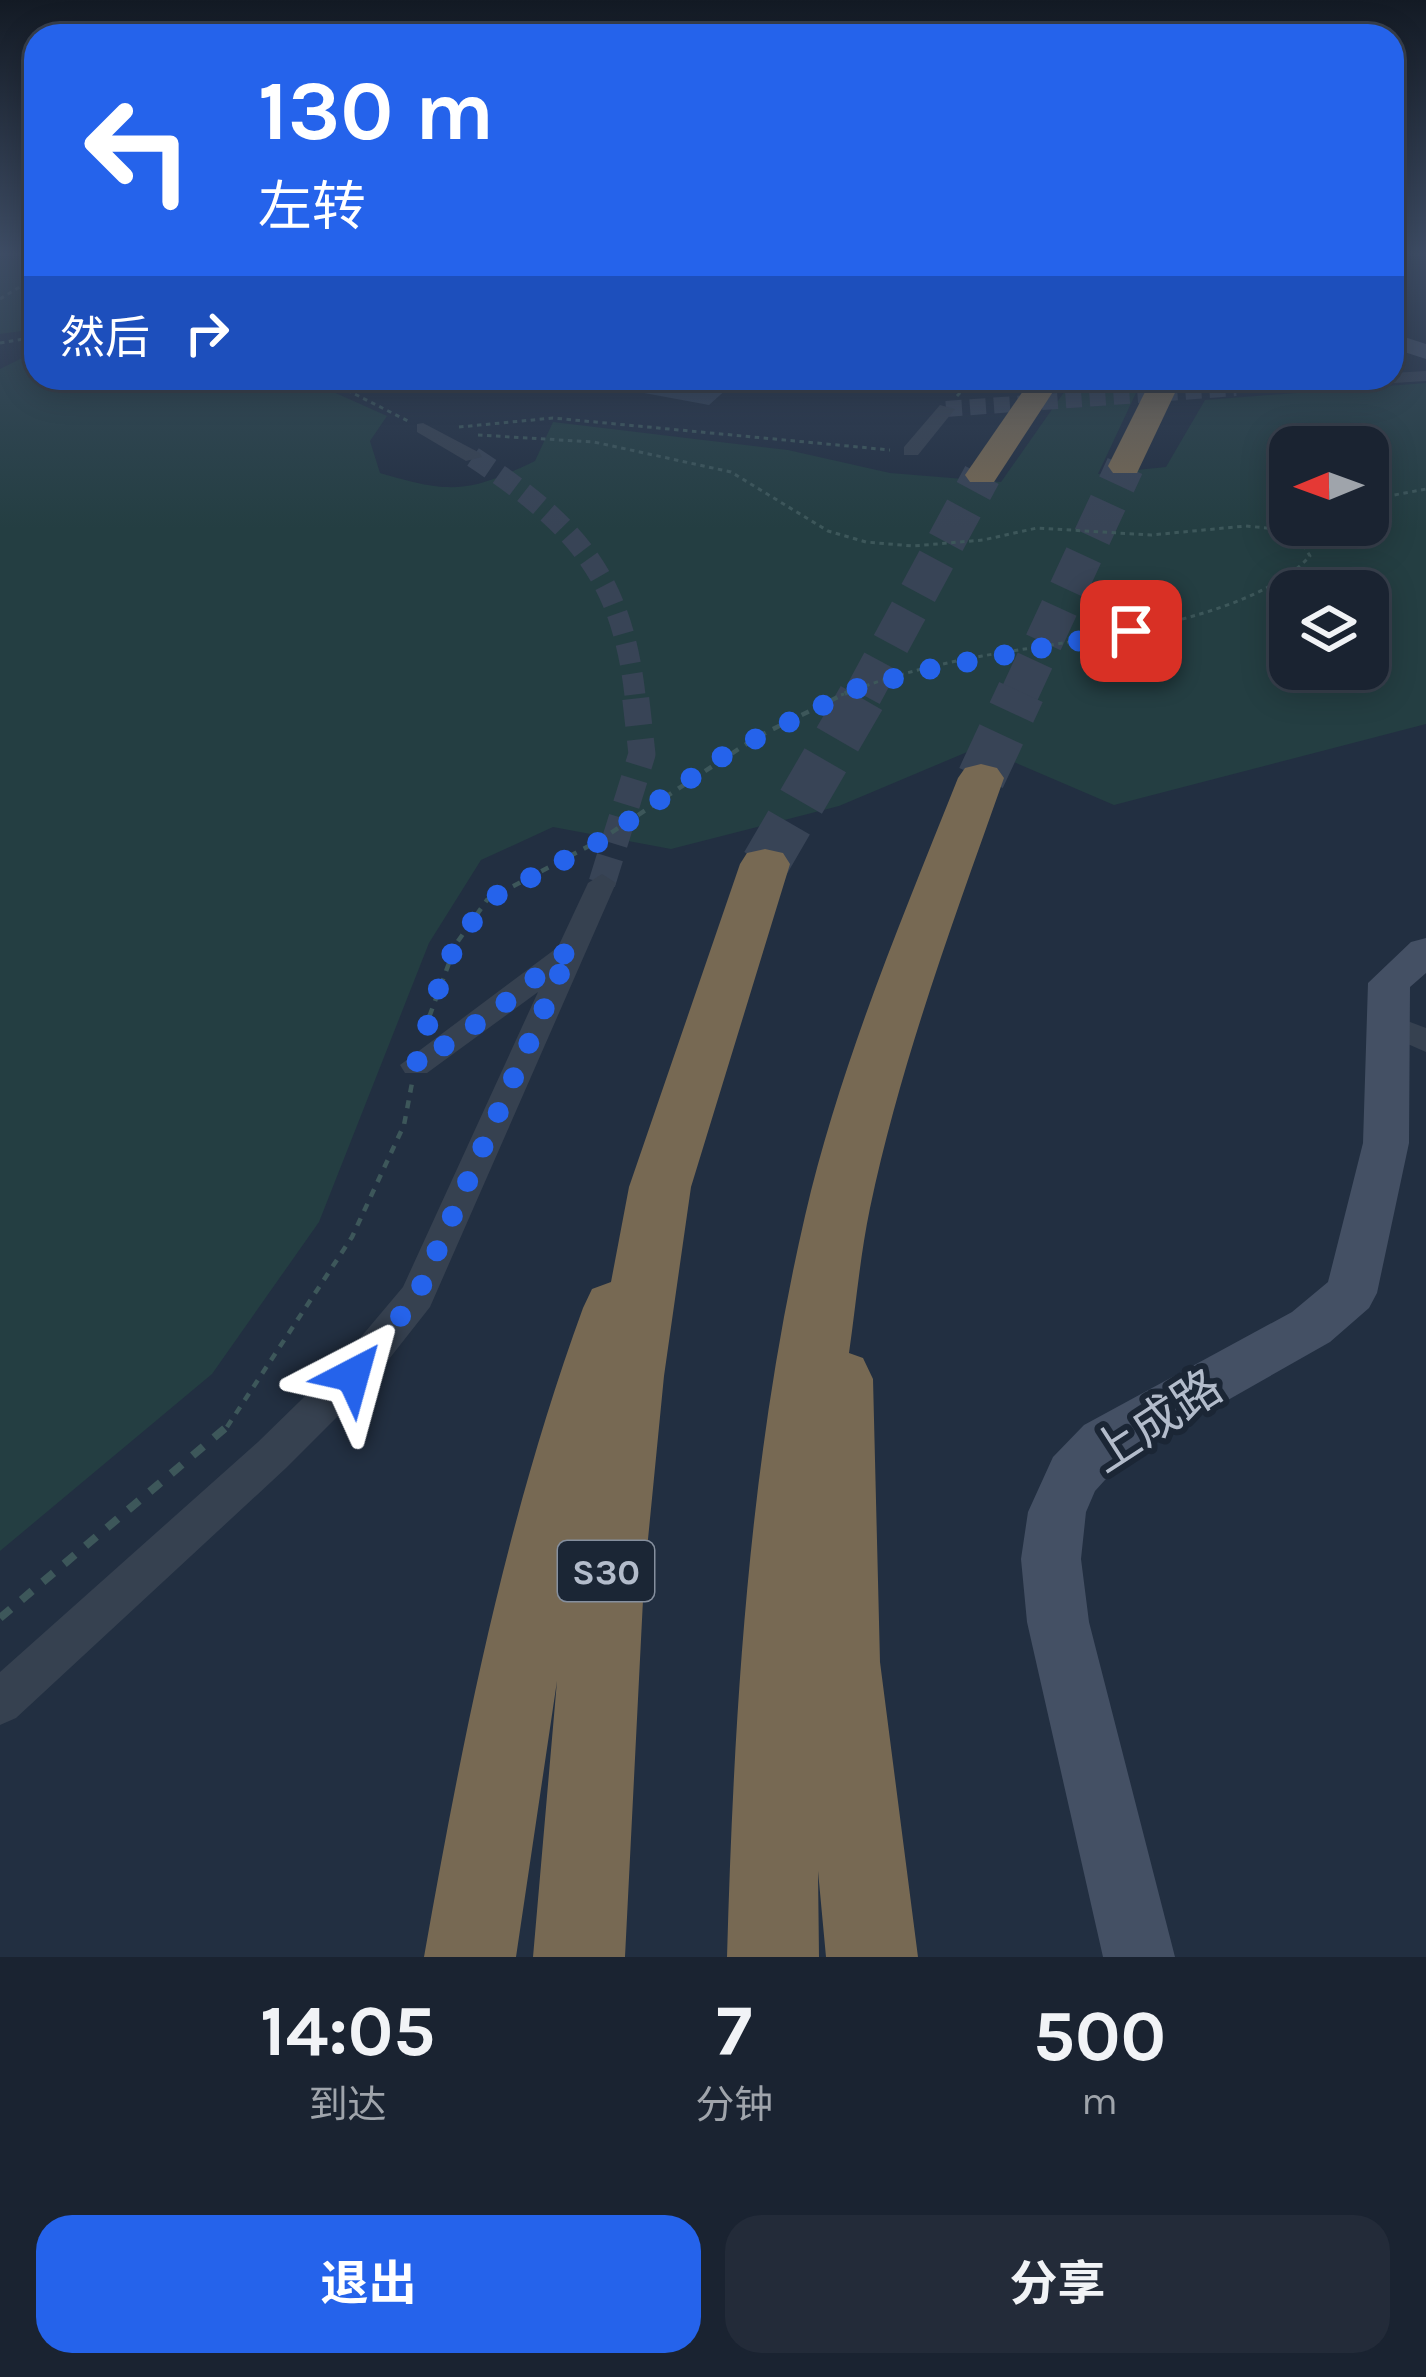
<!DOCTYPE html>
<html lang="zh">
<head>
<meta charset="utf-8">
<style>
	body { margin:0; font-family:Karla,"Noto Sans SC",sans-serif; background:#232b39; color:#f1f3f6; height:100vh; display:flex; flex-direction:column; font-size:45px; white-space:nowrap }
	* { box-sizing:border-box; margin:0 }
	p { font-size:39px; color:#9fa4ab }
	.icon { flex:none; width:66px; height:66px; fill:none; stroke:currentColor; stroke-width:2; stroke-linecap:round; stroke-linejoin:round }
	.map { position:relative; height:1957px; overflow:hidden }
	.drawer { display:flex; flex-direction:column; background:#1a2331; flex:1 }
	.drawer>* { flex:none }
	.banner { position:absolute; left:24px; top:24px; width:1380px; height:366px; border-radius:36px; box-shadow:0 6px 30px #0003,0 0 0 3px #38404d; background:#2563eb; color:#fff; overflow:hidden }
	.needle { width:78px; rotate:269deg }
	.buttons { position:absolute; left:1269px; top:426px; display:grid; gap:24px }
	.buttons a { display:grid; place-items:center; width:120px; height:120px; border-radius:24px; background:#1a2331; box-shadow:0 6px 30px #0003,0 0 0 3px #38404d; font-size:60px }
	.pin { position:absolute; display:grid; place-items:center; width:102px; height:102px; color:#fff; margin:-51px; border-radius:24px; box-shadow:0 6px 18px #0006 }
	.me { position:absolute; width:132px; margin:-66px; rotate:39deg; stroke-linejoin:round; filter:drop-shadow(0 0 9px #0008) }
	.turn { display:flex; align-items:center; gap:42px; height:252px; padding:0 36px; font-size:54px }
	.turn .icon { width:156px; height:156px; stroke-width:2.5 }
	.turn b { display:block; font-size:84px; line-height:102px }
	.then { display:flex; align-items:center; height:114px; padding:0 36px; background:#0003; gap:24px; font-size:45px }
	.eta { display:flex; justify-content:space-evenly; align-items:center; height:204px; text-align:center }
	.eta b { font-size:72px; font-weight:700; line-height:84px }
	.cta { display:flex; gap:24px; margin-top:auto; padding:24px 36px }
	.cta a { flex:1; height:138px; border-radius:36px; background:#2563eb; color:#fff; font-size:48px; font-weight:700; line-height:138px; text-align:center }
	.cta a+a { background:#232b39; color:#f1f3f6 }
	.map>svg:first-child { display:block }
</style>
</head>
<body>
<div class="map">
<svg width="1426" height="1957" viewBox="0 0 1426 1957">
	<rect width="100%" height="100%" fill="#222f41"/>
	<g fill="#243e42" fill-rule="evenodd">
		<path d="M 0,254 L 36,254 L 36,329 L 0,334 Z"/>
		<path d="M 36,351 L 36,378 L 302,378 L 387,416 L 370,441 L 380,473 C 451,494 468,493 535,461 L 553,422 L 788,450 L 890,473 L 1001,482 L 1074,378 L 1143,378 L 1098,474 L 1166,467 L 1205,400 L 1426,383 L 1426,724 L 1114,805 L 979,747 L 839,806 L 671,849 L 553,827 L 481,860 L 429,943 L 319,1222 L 212,1374 L 0,1551 L 0,369 ZM 1290,447 L 1368,447 L 1368,525 L 1290,525 ZM 1290,591 L 1368,591 L 1368,669 L 1290,669 Z"/>
	</g>
	<path fill="#344357" d="M 563,378 L 739,378 L 709,405 Z"/>
	<g fill="none" stroke-linecap="round" stroke-linejoin="round">
		<path stroke="#384456" stroke-width="16" stroke-dasharray="16 8" stroke-linecap="butt" d="M 946,409 L 1236,388"/>
		<path stroke="#384456" stroke-width="21" stroke-dasharray="21 10" stroke-linecap="butt" d="M 473,457 C 573,523 621,573 635,695"/>
		<path stroke="#384456" stroke-width="27" stroke-dasharray="27 14" stroke-linecap="butt" d="M 602,883 L 642,754 L 635,692"/>
		<g stroke="#384456" stroke-width="38" stroke-dasharray="38 20" stroke-linecap="butt">
			<path d="M 863,695 L 982,475"/>
			<path d="M 1019,695 L 1125,466"/>
		</g>
		<g stroke="#384456" stroke-width="48" stroke-dasharray="48 24" stroke-linecap="butt">
			<path d="M 981,778 L 1021,692"/>
			<path d="M 765,864 L 865,692"/>
		</g>
		<g stroke="#3d575a" stroke-width="3" stroke-dasharray="4.5 4.5" stroke-linecap="butt">
			<path d="M 0,299 L 36,277"/>
			<path d="M 0,343 L 36,337"/>
			<path d="M 323,378 L 408,421"/>
			<path d="M 957,396 L 974,378"/>
			<path d="M 459,427 L 553,418 L 890,450"/>
			<path d="M 478,435 L 594,442 L 731,472 L 828,531 L 866,542 L 913,546 L 983,540 L 1037,528 L 1151,535 L 1246,526 L 1277,529 L 1300,539 L 1310,556 C 1248,624 1071,640 982,656 C 933,665 886,677 841,695"/>
			<path d="M 1368,500 L 1426,489"/>
			<path d="M 1300,539 L 1319,525"/>
		</g>
		<g stroke="#3d575a" stroke-width="4.5" stroke-dasharray="8 8" stroke-linecap="butt">
			<path d="M 424,1031 L 456,944 L 487,900 L 600,840 L 757,737 L 848,692"/>
			<path d="M 227,1427 L 352,1237 L 404,1125 L 412,1083"/>
		</g>
		<path stroke="#3d575a" stroke-width="8" stroke-dasharray="14 14" stroke-linecap="butt" d="M 0,1618 L 230,1424"/>
		<g fill="#364150" fill-rule="evenodd">
			<path d="M 1426,371 L 1426,381 L 1236,393 L 1227,388 L 1236,383 L 1392,378 L 1392,373 Z"/>
			<path d="M 940,405 L 955,409 L 918,455 L 904,455 L 904,447 Z"/>
			<path d="M 423,423 L 480,453 L 482,457 L 466,461 L 417,432 L 417,424 Z"/>
			<path d="M 602,874 L 616,883 L 430,1307 L 367,1387 L 286,1468 L 16,1718 L 0,1725 L 0,1672 L 258,1442 L 339,1363 L 403,1287 L 538,992 L 427,1073 L 405,1073 L 400,1065 L 558,947 L 588,883 Z"/>
			<path d="M 1389,1014 L 1426,1028 L 1426,1052 L 1378,1031 L 1374,1024 Z"/>
		</g>
		<g fill="#445064" fill-rule="evenodd">
			<path d="M 1392,333 L 1426,344 L 1426,359 L 1392,348 Z"/>
			<path d="M 1426,938 L 1426,973 L 1410,987 L 1409,1143 L 1377,1293 L 1369,1308 L 1330,1342 L 1124,1459 L 1095,1491 L 1086,1512 L 1081,1559 L 1089,1622 L 1175,1957 L 1103,1957 L 1027,1622 L 1021,1559 L 1028,1512 L 1053,1457 L 1084,1425 L 1292,1312 L 1328,1282 L 1363,1143 L 1368,983 L 1411,942 Z"/>
		</g>
		<g fill="#776953" fill-rule="evenodd">
			<path d="M 1032,378 L 1062,378 L 994,482 L 970,482 L 965,475 Z"/>
			<path d="M 1152,378 L 1182,378 L 1137,473 L 1113,473 L 1108,466 Z"/>
			<path d="M 981,764 L 997,768 L 1004,778 C 954,919 901,1061 870,1208 C 860,1256 856,1305 849,1353 L 863,1358 L 873,1379 L 880,1662 L 918,1957 L 826,1957 L 818,1871 L 819,1957 L 727,1957 C 734,1710 749,1458 805,1216 C 840,1065 901,921 958,778 L 965,768 Z"/>
			<path d="M 765,849 L 783,853 L 790,864 L 691,1187 L 664,1376 L 644,1580 L 625,1957 L 533,1957 L 557,1681 L 516,1957 L 424,1957 C 463,1736 506,1519 583,1308 L 592,1289 L 611,1282 L 629,1187 L 740,864 L 747,853 Z"/>
		</g>
	</g>
	<linearGradient id="sky" x2="0" y2="1"><stop stop-color="#131a24"/><stop offset="0.48" stop-color="#3e4d65"/><stop offset="1" stop-color="#3e4d65" stop-opacity="0"/></linearGradient>
	<rect width="1426" height="528" fill="url(#sky)"/>
	<g fill="none" stroke-linecap="round" stroke-linejoin="round">
		<path stroke="#2563eb" stroke-width="21" stroke-dasharray="0 37.8" d="M 353,1375 L 417,1296 L 571,948 L 498,1009 L 416,1065 L 446,963 L 486,901 L 597,843 L 729,752 L 858,688 L 925,670 L 1131,631"/>
	</g>
	<g text-anchor="middle" stroke-width="12" stroke-linejoin="round" paint-order="stroke">
		<rect fill="#1b2635" stroke="#858f9e" stroke-width="3" x="558" y="1541" width="96" height="60" rx="9"/>
		<g font-size="36" font-weight="bold" fill="#b3bccb">
			<text x="606" y="1584">S30</text>
		</g>
		<g font-size="48" fill="#b3bccb" stroke="#1b2635">
			<text transform="translate(1156 1420) rotate(-33)" y="17">上成路</text>
		</g>
	</g>
</svg>
<div class="buttons">
<a><svg class="needle" viewBox="-14 -14 28 28"><path d="M0-13l5 13h-10z" fill="#e53935"/><path d="M0 13l5-13h-10z" fill="#9fa4ab"/></svg></a>
<a><svg class="icon" aria-label="layers" viewBox="0 0 24 24"><path d="M12 4l9 5-9 5-9-5zM3 14l9 5 9-5"/></svg></a>
</div>
<div class="pin" style="left:1131px;top:631px;background:#d93025"><svg class="icon" aria-label="arrive" viewBox="0 0 24 24"><path d="M6 21V4h12l-3 4 3 4H6"/></svg></div>
<svg class="me" style="left:353px;top:1375px" viewBox="-20 -20 40 40"><path d="M0-17L14 15 0 8-14 15z" fill="#2563eb" stroke="#fff" stroke-width="4"/></svg>
<div class="banner">
<div class="turn"><svg class="icon" aria-label="left" viewBox="0 0 24 24"><path d="M17 20v-9H6M10 6l-5 5 5 5"/></svg><div><b>130 m</b>左转</div></div>
<div class="then">然后<svg class="icon" aria-label="right" viewBox="0 0 24 24"><path d="M7 20v-9h11M14 6l5 5-5 5"/></svg></div>
</div>
</div>
<section class="drawer">
<div class="eta">
<div><b>14:05</b><p>到达</p></div>
<div><b>7</b><p>分钟</p></div>
<div><b>500</b><p>m</p></div>
</div>
<div class="cta"><a>退出</a><a>分享</a></div>
</section>
</body>
</html>
